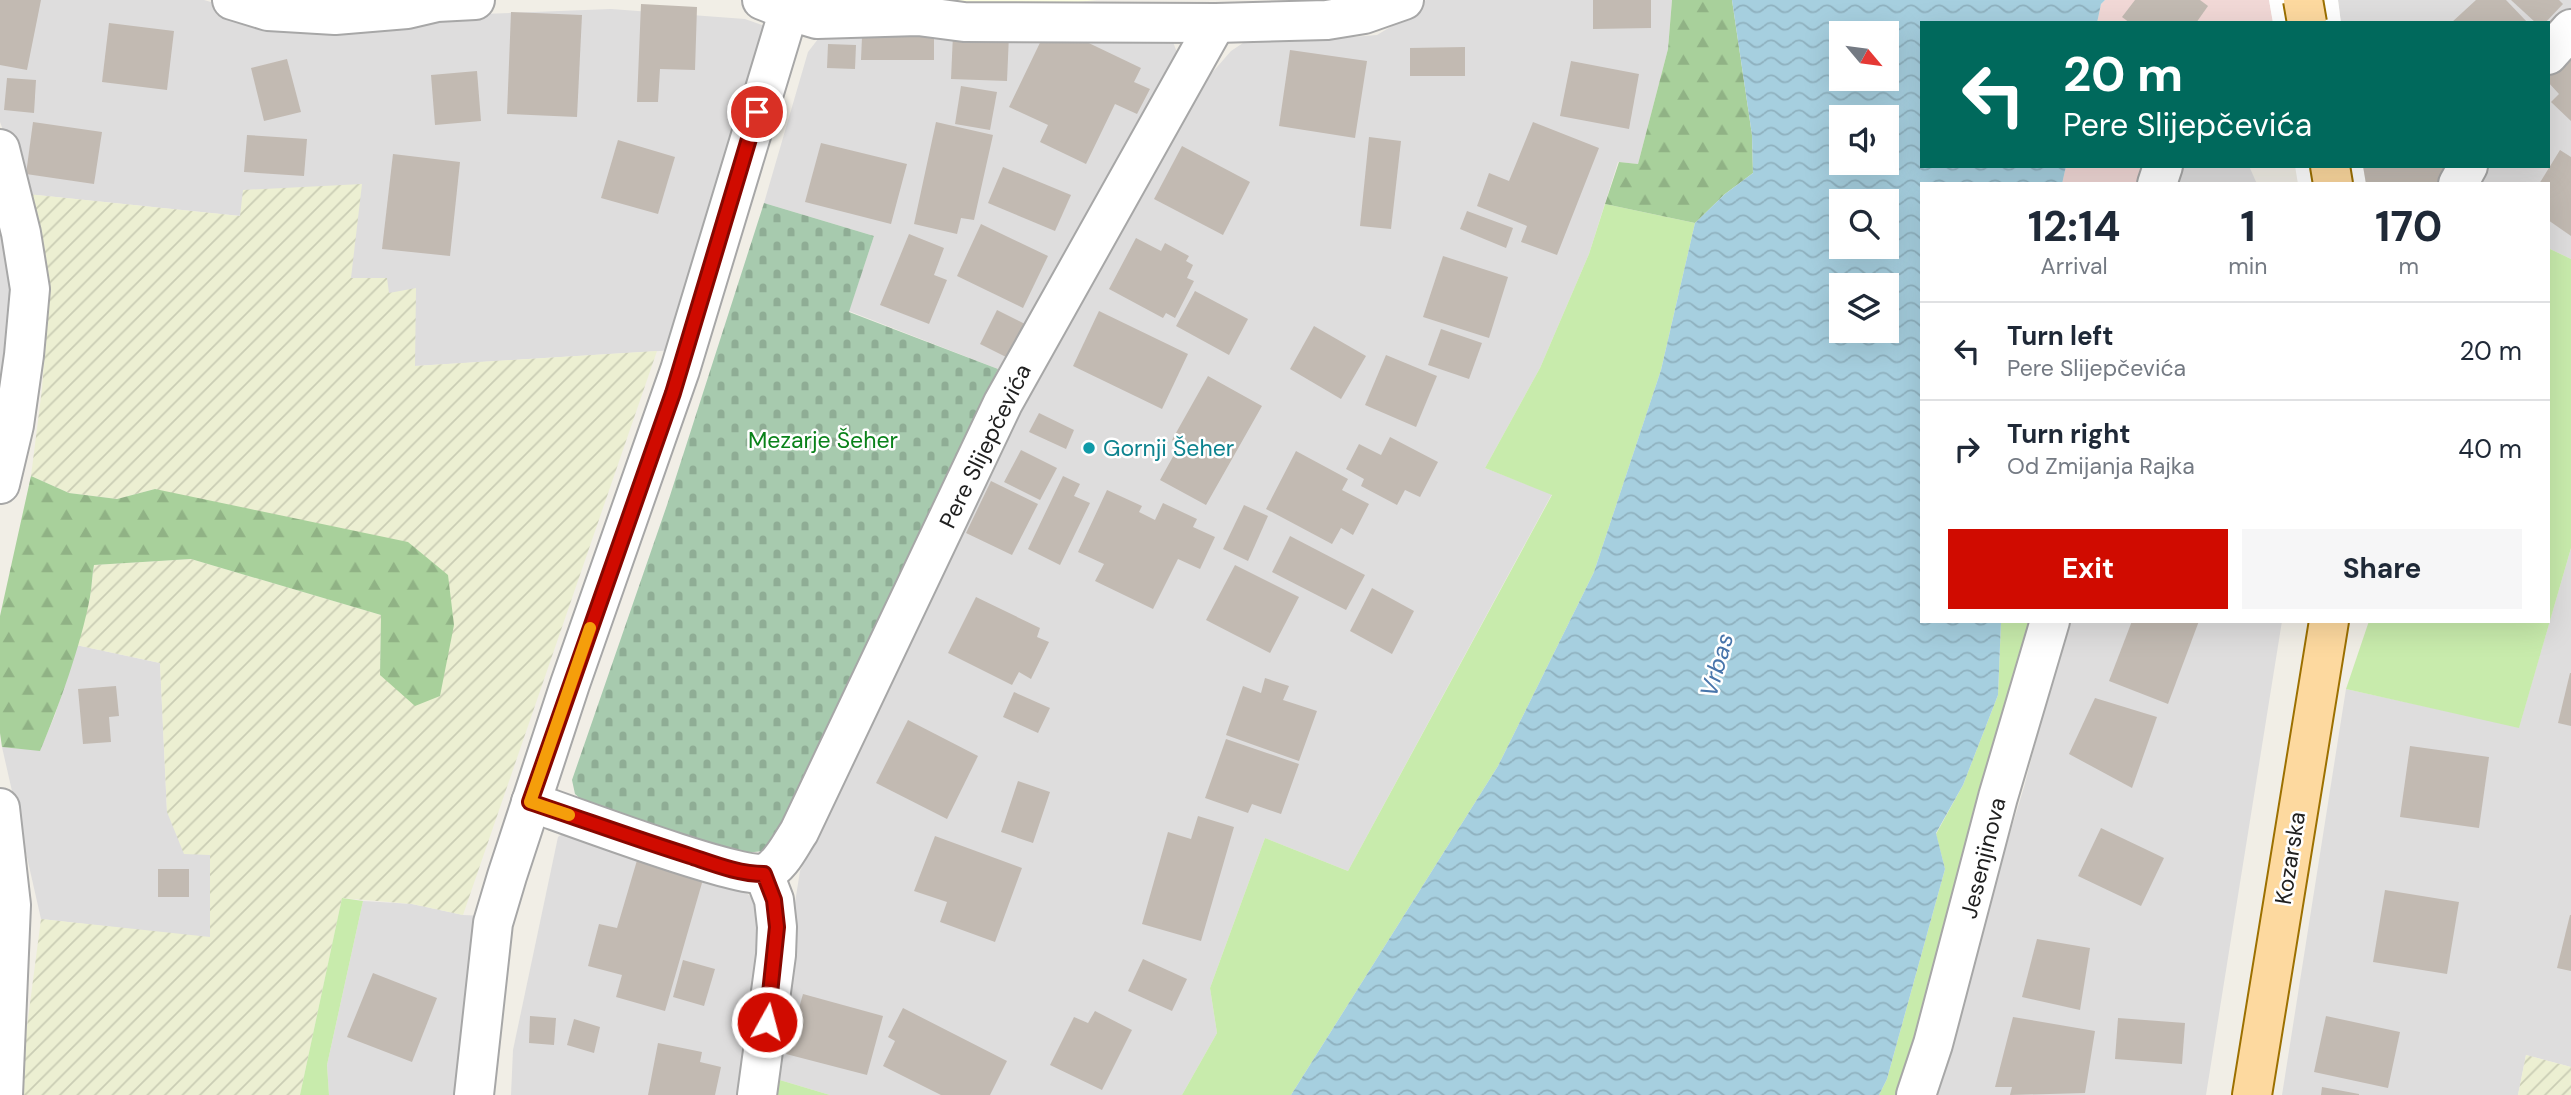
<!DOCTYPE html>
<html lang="en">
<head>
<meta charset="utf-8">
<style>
	body { margin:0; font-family:"DM Sans",sans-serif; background:#f6f6f7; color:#1f2937; height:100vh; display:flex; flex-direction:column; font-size:26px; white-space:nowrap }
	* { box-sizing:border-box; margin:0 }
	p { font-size:23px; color:#747a83 }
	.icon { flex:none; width:38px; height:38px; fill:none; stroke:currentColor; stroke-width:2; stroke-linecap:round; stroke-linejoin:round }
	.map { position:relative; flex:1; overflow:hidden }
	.side { position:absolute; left:1920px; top:182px; width:630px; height:441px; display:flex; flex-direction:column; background:#fff; border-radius:0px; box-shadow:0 7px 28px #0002 }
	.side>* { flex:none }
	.banner { position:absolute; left:1920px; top:21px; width:630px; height:147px; border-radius:0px; box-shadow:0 7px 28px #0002; background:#00695c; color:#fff; overflow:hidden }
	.needle { width:46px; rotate:119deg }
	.tools { position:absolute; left:1829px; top:21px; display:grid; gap:14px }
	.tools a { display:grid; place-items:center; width:70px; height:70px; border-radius:0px; background:#fff; box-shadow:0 7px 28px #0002; font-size:35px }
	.pin { position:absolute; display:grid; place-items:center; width:60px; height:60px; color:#fff; margin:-30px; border:4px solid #fff; border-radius:50%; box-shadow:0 2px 7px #0007 }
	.me { position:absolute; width:77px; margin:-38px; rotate:7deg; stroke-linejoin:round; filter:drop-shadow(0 0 5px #0008) }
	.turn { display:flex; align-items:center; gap:24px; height:147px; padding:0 28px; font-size:32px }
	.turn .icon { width:91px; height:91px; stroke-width:2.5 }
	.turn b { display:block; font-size:49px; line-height:60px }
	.eta { display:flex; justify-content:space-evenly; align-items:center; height:119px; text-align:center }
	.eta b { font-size:42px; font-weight:700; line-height:49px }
	.action { display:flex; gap:14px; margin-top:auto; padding:14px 28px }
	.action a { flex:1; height:80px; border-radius:0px; background:#d00b00; color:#fff; font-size:28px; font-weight:700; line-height:80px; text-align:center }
	.action a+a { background:#f6f6f7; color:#1f2937 }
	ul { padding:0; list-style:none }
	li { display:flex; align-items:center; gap:21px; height:98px; padding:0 28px; border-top:2px solid #e0e1e3 }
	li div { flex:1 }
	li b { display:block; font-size:26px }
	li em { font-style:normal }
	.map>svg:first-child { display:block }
</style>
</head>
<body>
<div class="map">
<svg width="2571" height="1095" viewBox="0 0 2571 1095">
	<defs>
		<pattern id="farmland-furrows" width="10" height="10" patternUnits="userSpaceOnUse" patternTransform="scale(1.75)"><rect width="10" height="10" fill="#ecefd2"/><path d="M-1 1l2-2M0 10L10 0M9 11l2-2" fill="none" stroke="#cacdb4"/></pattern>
		<pattern id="forest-firs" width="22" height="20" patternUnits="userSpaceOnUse" patternTransform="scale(1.75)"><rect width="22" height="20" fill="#a8d09b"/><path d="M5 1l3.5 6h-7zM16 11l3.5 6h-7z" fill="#90b285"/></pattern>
		<pattern id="cemetery-stones" width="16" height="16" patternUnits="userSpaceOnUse" patternTransform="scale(1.75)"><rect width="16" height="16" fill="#a7caae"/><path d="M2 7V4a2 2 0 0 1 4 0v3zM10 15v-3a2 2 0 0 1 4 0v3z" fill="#8fad95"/></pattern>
		<pattern id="water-waves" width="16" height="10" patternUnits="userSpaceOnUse" patternTransform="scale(1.75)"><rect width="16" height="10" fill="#a6cfdf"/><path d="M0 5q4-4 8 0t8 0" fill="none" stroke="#8fb1bf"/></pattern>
	</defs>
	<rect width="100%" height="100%" fill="#f1eee6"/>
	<g fill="#dedddd">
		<path d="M 0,0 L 204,0 L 231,8 L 455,15 L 611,9 L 745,19 L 773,29 L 676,350 L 415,366 L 388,293 L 351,278 L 240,216 L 27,194 L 0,122 Z"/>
		<path d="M 1426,0 L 1672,0 L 1668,49 L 1638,164 L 1618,162 L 1589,254 L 1540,368 L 1485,468 L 1552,494 L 1348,871 L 1265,838 L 1210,988 L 1217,1033 L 1182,1095 L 830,1095 L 773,1078 L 791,928 L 800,871 L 1011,417 L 1204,82 L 1231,51 L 1249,39 L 1270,36 L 1352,37 L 1377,35 L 1397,23 Z"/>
		<path d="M 2338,0 L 2571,0 L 2571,14 L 2548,44 L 2548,23 L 2341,23 Z"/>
		<path d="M 1158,33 L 1173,42 L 1178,55 L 1170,71 L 998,369 L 849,311 L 874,236 L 764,203 L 808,52 L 818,39 L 834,35 Z"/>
		<path d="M 2571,37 L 2571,259 L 2548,248 L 2548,184 L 2471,184 L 2479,166 L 2548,166 L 2548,64 Z"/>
		<path d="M 2180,166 L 2249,166 L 2257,184 L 2172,184 Z"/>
		<path d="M 0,216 L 14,298 L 0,406 Z"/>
		<path d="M 2571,548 L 2571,1067 L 2526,1055 L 2518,1095 L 2282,1095 L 2346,689 L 2519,727 Z"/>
		<path d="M 2067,621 L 2282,621 L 2206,1095 L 1930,1095 L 2024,787 Z"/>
		<path d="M 76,645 L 160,663 L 167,812 L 210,855 L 210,938 L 41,919 L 2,747 L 40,750 L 55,715 Z"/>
		<path d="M 568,830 L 733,882 L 750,896 L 758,908 L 763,936 L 743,1095 L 511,1095 L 513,1050 L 558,837 Z"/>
		<path d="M 363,901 L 412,904 L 463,915 L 486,916 L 461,1095 L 329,1095 L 327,1065 Z"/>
	</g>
	<g fill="#f1d8d6">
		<path d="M 2105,0 L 2269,0 L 2273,23 L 2097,23 L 2101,4 Z"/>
		<path d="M 2066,166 L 2156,166 L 2149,184 L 2062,184 Z"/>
	</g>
	<path fill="#fdffe1" d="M 905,0 L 1097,0 L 1020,8 Z"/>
	<g fill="url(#farmland-furrows)">
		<path d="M 362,184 L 351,278 L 387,278 L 389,293 L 416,288 L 415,366 L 657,351 L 463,915 L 412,904 L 342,898 L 300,1095 L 18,1095 L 41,919 L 210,937 L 210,855 L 184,854 L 167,812 L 160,663 L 76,645 L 90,598 L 94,565 L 191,559 L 381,615 L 380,675 L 454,625 L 155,489 L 117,499 L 69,493 L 31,476 L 42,389 L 49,286 L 44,246 L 27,194 L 240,216 L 243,190 Z"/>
		<path d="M 2526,1055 L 2571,1067 L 2571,1095 L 2518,1095 Z"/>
	</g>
	<g fill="#c8ebac">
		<path d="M 1605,204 L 1695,223 L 1661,370 L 1594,572 L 1498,766 L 1291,1095 L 1182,1095 L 1217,1033 L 1210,988 L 1265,838 L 1348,871 L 1552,495 L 1485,468 L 1540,368 L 1589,254 Z"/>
		<path d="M 2548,248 L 2571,259 L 2571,548 L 2519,728 L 2346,689 L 2369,621 L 2548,621 Z"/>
		<path d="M 2001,621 L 2035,621 L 1900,1095 L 1879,1095 L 1887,1079 L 1945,869 L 1936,834 L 1963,785 L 1998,695 Z"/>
		<path d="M 342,898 L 363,901 L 327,1065 L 329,1095 L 300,1095 Z"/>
		<path d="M 773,1078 L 830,1095 L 772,1095 Z"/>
	</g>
	<g fill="url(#forest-firs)">
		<path d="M 1672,0 L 1732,0 L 1752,135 L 1753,173 L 1725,194 L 1695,223 L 1605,204 L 1619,162 L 1638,164 L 1668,49 Z"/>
		<path d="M 31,476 L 69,493 L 117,499 L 155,489 L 408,542 L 448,575 L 454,625 L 440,696 L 415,706 L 380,675 L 381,615 L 191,559 L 94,565 C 92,575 92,586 90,597 C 81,645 59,706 40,751 L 2,747 L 0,733 L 0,616 Z"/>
	</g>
	<path fill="url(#cemetery-stones)" d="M 764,203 L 874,236 L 849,312 L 998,369 L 784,820 L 763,851 L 737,854 L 591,808 L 575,794 L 572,780 L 667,505 Z"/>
	<path fill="url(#water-waves)" fill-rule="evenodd" d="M 1732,0 L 2105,0 L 2101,4 L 2097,23 L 1922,23 L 1922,166 L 2066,166 L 2062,184 L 1922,184 L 1922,621 L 2001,621 L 1998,695 L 1963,785 L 1936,833 L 1945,869 L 1887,1079 L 1879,1095 L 1291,1095 L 1498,766 L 1594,572 L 1661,370 L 1695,223 L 1725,194 L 1753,173 L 1752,135 ZM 1841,33 L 1886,33 L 1886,79 L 1841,79 ZM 1841,117 L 1886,117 L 1886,163 L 1841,163 ZM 1841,201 L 1886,201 L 1886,247 L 1841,247 ZM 1841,285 L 1886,285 L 1886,331 L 1841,331 Z"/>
	<g fill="#fff">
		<path d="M 2269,0 L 2338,0 L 2341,23 L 2273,23 Z"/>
		<path d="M 2295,166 L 2363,166 L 2366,184 L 2298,184 Z"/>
	</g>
	<g fill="#c2bab2">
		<path d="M 0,0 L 41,0 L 27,70 L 0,65 Z"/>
		<path d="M 1593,0 L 1651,0 L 1651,28 L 1593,29 Z"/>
		<path d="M 2135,0 L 2200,0 L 2208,6 L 2196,23 L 2130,23 L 2122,17 Z"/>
		<path d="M 2476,0 L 2506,0 L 2528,23 L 2451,23 Z"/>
		<path d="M 2511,0 L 2559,0 L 2563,4 L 2545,23 L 2536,23 Z"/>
		<path d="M 641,4 L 697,7 L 695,70 L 660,69 L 658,102 L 637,102 Z"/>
		<path d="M 511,12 L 582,15 L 577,117 L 507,114 Z"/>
		<path d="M 109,23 L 174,31 L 167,90 L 102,82 Z"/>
		<path d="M 1049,24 L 1141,68 L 1134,82 L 1150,89 L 1137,114 L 1115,104 L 1086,164 L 1040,142 L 1048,125 L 1009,107 Z"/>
		<path d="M 953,34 L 1009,35 L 1007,81 L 951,79 Z"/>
		<path d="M 862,37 L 934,37 L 934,60 L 861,60 Z"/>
		<path d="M 2571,41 L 2571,121 L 2551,102 L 2559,94 L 2548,82 L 2548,64 Z"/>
		<path d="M 828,44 L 856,45 L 855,69 L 827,68 Z"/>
		<path d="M 1465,47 L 1465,76 L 1410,76 L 1410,48 Z"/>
		<path d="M 1290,50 L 1367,61 L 1355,138 L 1279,126 Z"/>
		<path d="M 287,59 L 301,112 L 264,121 L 251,68 Z"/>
		<path d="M 1571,61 L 1639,74 L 1629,129 L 1560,116 Z"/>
		<path d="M 477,71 L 481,121 L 435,125 L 431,75 Z"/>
		<path d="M 7,78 L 36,80 L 34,113 L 4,110 Z"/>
		<path d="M 961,86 L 997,92 L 990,130 L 955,124 Z"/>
		<path d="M 33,122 L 102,132 L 94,184 L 26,174 Z"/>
		<path d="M 936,122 L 993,135 L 974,220 L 961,218 L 957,234 L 914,224 Z"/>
		<path d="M 1533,122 L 1599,148 L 1557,255 L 1521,242 L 1527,226 L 1477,206 L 1489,173 L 1509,181 Z"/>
		<path d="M 247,135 L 307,139 L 304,176 L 244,172 Z"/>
		<path d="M 1369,137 L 1401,141 L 1391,229 L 1360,226 Z"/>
		<path d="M 618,140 L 675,157 L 658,214 L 601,198 Z"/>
		<path d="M 821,143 L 907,164 L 891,224 L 805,202 Z"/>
		<path d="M 1182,146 L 1250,182 L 1223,235 L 1154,199 Z"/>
		<path d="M 2560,150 L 2571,157 L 2571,236 L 2548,220 L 2548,184 L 2539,184 Z"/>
		<path d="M 393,154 L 460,162 L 450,256 L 382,249 Z"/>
		<path d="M 2363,166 L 2456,166 L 2446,184 L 2366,184 Z"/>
		<path d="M 1003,167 L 1071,195 L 1055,231 L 988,203 Z"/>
		<path d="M 1467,211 L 1513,228 L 1506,248 L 1460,229 Z"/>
		<path d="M 981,224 L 1048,256 L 1023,308 L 957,276 Z"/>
		<path d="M 909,234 L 944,248 L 934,275 L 947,280 L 929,324 L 880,305 Z"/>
		<path d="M 1136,238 L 1161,251 L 1165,243 L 1189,256 L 1186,261 L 1193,265 L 1187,278 L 1194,281 L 1175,318 L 1166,313 L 1163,318 L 1109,289 Z"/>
		<path d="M 1443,256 L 1508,277 L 1489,338 L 1423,317 Z"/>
		<path d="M 1195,291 L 1248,319 L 1229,355 L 1176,326 Z"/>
		<path d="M 997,310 L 1029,326 L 1012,360 L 980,344 Z"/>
		<path d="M 1099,311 L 1188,354 L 1162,409 L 1073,366 Z"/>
		<path d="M 1314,326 L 1366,356 L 1341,399 L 1290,369 Z"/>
		<path d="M 1441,329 L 1482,343 L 1469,379 L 1428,365 Z"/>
		<path d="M 1386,355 L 1437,376 L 1416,427 L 1365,405 Z"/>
		<path d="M 1208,376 L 1262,406 L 1206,505 L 1160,480 L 1180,444 L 1172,440 Z"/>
		<path d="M 1039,413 L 1074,430 L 1066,449 L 1029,432 Z"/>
		<path d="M 1390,437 L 1438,462 L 1420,497 L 1405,490 L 1397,505 L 1361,486 L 1364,479 L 1346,469 L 1359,444 L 1381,455 Z"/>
		<path d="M 1021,450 L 1057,468 L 1040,500 L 1004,482 Z"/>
		<path d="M 1296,451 L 1348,479 L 1342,490 L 1369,504 L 1353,535 L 1341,528 L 1332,544 L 1266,509 Z"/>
		<path d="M 1063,476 L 1080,484 L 1074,496 L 1090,503 L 1060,565 L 1028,549 Z"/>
		<path d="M 991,481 L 1038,504 L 1012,555 L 966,533 Z"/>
		<path d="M 1107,490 L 1142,506 L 1139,512 L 1155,520 L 1163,503 L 1197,519 L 1193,527 L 1215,537 L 1200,569 L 1178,559 L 1153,609 L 1095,581 L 1104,564 L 1078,552 Z"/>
		<path d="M 1244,505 L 1268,516 L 1248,561 L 1223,549 Z"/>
		<path d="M 1290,536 L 1365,575 L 1346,610 L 1272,572 Z"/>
		<path d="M 1235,565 L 1299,597 L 1270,653 L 1206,620 Z"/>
		<path d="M 1372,588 L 1414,611 L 1392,654 L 1350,631 Z"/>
		<path d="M 976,597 L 1040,628 L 1037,637 L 1049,642 L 1031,679 L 1019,672 L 1012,685 L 948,653 Z"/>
		<path d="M 2132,621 L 2199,621 L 2168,704 L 2109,681 Z"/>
		<path d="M 2570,673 L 2571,673 L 2571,726 L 2558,723 Z"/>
		<path d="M 1265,678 L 1289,686 L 1283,700 L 1317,711 L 1299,761 L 1226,735 L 1243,686 L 1261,693 Z"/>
		<path d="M 116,686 L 119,716 L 109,717 L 111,742 L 83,744 L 78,689 Z"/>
		<path d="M 1014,692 L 1050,708 L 1038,733 L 1003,717 Z"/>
		<path d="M 2095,698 L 2157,717 L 2132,788 L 2069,754 Z"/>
		<path d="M 908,720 L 978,756 L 947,819 L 876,783 Z"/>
		<path d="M 1226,739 L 1299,764 L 1281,814 L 1252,804 L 1248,813 L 1205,798 Z"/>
		<path d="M 2410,746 L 2489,757 L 2479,828 L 2400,817 Z"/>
		<path d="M 1018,781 L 1050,792 L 1033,843 L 1001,832 Z"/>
		<path d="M 1198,816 L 1234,827 L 1201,941 L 1142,924 L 1168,832 L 1191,839 Z"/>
		<path d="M 2101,828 L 2164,858 L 2141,906 L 2078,876 Z"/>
		<path d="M 935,836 L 1022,868 L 995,942 L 940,922 L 947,902 L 914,891 Z"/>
		<path d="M 638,857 L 704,876 L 665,1011 L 616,997 L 622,975 L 588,966 L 599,924 L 617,928 Z"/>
		<rect x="158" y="869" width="31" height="28"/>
		<path d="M 2385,890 L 2459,902 L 2447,974 L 2373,962 Z"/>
		<path d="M 2570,915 L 2571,915 L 2571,971 L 2557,968 Z"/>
		<path d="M 2037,939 L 2090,948 L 2080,1010 L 2022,997 Z"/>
		<path d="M 1143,959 L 1187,979 L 1172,1011 L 1128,991 Z"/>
		<path d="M 683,960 L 715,969 L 704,1006 L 673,997 Z"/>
		<path d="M 373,973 L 437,998 L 412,1062 L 347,1037 Z"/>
		<path d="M 803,994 L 883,1016 L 867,1075 L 786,1054 Z"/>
		<path d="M 903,1008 L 1007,1061 L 990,1095 L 941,1095 L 883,1066 L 895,1041 L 888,1037 Z"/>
		<path d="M 1095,1011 L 1132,1030 L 1102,1090 L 1050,1065 L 1074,1017 L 1088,1023 Z"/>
		<path d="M 530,1016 L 556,1018 L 554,1045 L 529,1043 Z"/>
		<path d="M 2326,1016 L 2400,1032 L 2388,1088 L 2314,1072 Z"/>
		<path d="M 2013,1017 L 2095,1031 L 2085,1093 L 2010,1095 L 2012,1087 L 1995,1087 Z"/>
		<path d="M 2118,1018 L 2185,1023 L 2182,1064 L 2115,1059 Z"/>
		<path d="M 574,1019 L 600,1027 L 594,1053 L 567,1045 Z"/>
		<path d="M 658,1043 L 702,1052 L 700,1062 L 721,1067 L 715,1095 L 648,1095 Z"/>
		<path d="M 2322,1087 L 2359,1094 L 2359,1095 L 2321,1095 Z"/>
	</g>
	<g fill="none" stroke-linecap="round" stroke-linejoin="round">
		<defs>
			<g id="minor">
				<path d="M 232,0 L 268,11 L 335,15 L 407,9 L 437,2 L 475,0"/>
				<path d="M 762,0 L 790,11 L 817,19 L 918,16 L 964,22 L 1216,23 L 1327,20 L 1364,14 L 1404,0"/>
				<path d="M 2548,55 L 2571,29"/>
				<path d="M 0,149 L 21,233 L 30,289 L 24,355 L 14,425 L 0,484"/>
				<path d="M 2157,184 L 2163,166"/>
				<path d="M 2458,184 L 2468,166"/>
				<path d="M 531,802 C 563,813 746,882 765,873 C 781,866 790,845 799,832 L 1003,403 L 1216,23"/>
				<path d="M 0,808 L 11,905 L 3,1095"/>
				<path d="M 474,1095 L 493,923 L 507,876 L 570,684 L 680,370 L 792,0"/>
				<path d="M 757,1095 L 776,955 L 777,927 L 774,900 L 764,874"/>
				<path d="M 1916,1095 L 1933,1044 L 1998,797 L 2050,621"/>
			</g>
			<g id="major">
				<path d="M 2330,166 L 2333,184"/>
				<path d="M 2252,1095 L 2329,621"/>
			</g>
		</defs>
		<use href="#minor" stroke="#a7a7a7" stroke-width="42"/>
		<use href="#major" stroke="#9c7000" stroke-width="42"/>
		<use href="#minor" stroke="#fff" stroke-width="38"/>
		<use href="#major" stroke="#fdd99f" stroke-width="38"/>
		<defs>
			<path id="major-bridge" d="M 2303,0 L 2307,23"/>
		</defs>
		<use href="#major-bridge" stroke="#9c7000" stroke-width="42" stroke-linecap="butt"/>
		<use href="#major-bridge" stroke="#fdd99f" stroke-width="38"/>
	</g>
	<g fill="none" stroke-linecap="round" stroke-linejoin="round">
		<defs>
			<path id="route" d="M 757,112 L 673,393 L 530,802 C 584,820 636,839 690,856 C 714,864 739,874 764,874 L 774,900 L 777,927 L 767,1022"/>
		</defs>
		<use href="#route" stroke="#870700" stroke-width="18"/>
		<use href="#route" stroke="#d00b00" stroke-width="12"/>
		<path stroke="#f59e0b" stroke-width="12" d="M 569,815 L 530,802 L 590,628"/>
	</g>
	<circle fill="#0f9aa8" stroke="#fff" stroke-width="2.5" cx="1089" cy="448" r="7"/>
	<g text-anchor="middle" stroke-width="5" stroke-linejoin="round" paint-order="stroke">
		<g font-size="23" fill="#0a821a" stroke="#fff">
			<text x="823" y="448">Mezarje Šeher</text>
		</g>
		<g font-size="23" fill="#202020" stroke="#fff">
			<text transform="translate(985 446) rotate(-64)" y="8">Pere Slijepčevića</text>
			<text transform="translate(1983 858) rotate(-76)" y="8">Jesenjinova</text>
			<text transform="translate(2290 858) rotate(-81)" y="8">Kozarska</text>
		</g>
		<g font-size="23" fill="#0d838f" stroke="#fff" text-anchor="start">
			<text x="1103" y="456">Gornji Šeher</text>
		</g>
		<g font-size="24" font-style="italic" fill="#4774aa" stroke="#fff">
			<text transform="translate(1717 665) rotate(-74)" y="8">Vrbas</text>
		</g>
	</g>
</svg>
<div class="tools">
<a><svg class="needle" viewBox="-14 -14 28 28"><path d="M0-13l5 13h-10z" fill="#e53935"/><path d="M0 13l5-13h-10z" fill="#747a83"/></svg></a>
<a><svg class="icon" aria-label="sound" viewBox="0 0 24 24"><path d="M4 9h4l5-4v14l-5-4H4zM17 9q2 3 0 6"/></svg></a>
<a><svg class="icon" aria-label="search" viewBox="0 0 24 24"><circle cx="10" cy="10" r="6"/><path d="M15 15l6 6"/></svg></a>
<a><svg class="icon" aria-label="layers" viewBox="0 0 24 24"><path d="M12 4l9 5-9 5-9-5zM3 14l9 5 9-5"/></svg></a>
</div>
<div class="pin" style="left:757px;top:112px;background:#d93025"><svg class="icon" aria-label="arrive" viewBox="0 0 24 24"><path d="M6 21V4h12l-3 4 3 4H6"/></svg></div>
<svg class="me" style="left:767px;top:1022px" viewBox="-20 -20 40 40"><circle r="17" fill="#d00b00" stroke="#fff" stroke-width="3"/><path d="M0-11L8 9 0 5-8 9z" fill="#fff"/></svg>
<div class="banner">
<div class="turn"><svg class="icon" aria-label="left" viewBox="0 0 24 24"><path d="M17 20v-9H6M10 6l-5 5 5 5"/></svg><div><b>20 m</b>Pere Slijepčevića</div></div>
</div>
<section class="side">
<div class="eta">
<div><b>12:14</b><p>Arrival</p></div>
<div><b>1</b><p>min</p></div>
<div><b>170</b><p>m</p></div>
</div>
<ul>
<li><svg class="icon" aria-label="left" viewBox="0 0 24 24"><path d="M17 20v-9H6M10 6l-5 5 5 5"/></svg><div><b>Turn left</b><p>Pere Slijepčevića</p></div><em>20 m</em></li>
<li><svg class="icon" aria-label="right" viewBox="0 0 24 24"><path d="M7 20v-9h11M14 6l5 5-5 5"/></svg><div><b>Turn right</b><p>Od Zmijanja Rajka</p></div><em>40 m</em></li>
</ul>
<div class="action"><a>Exit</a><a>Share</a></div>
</section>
</div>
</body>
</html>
